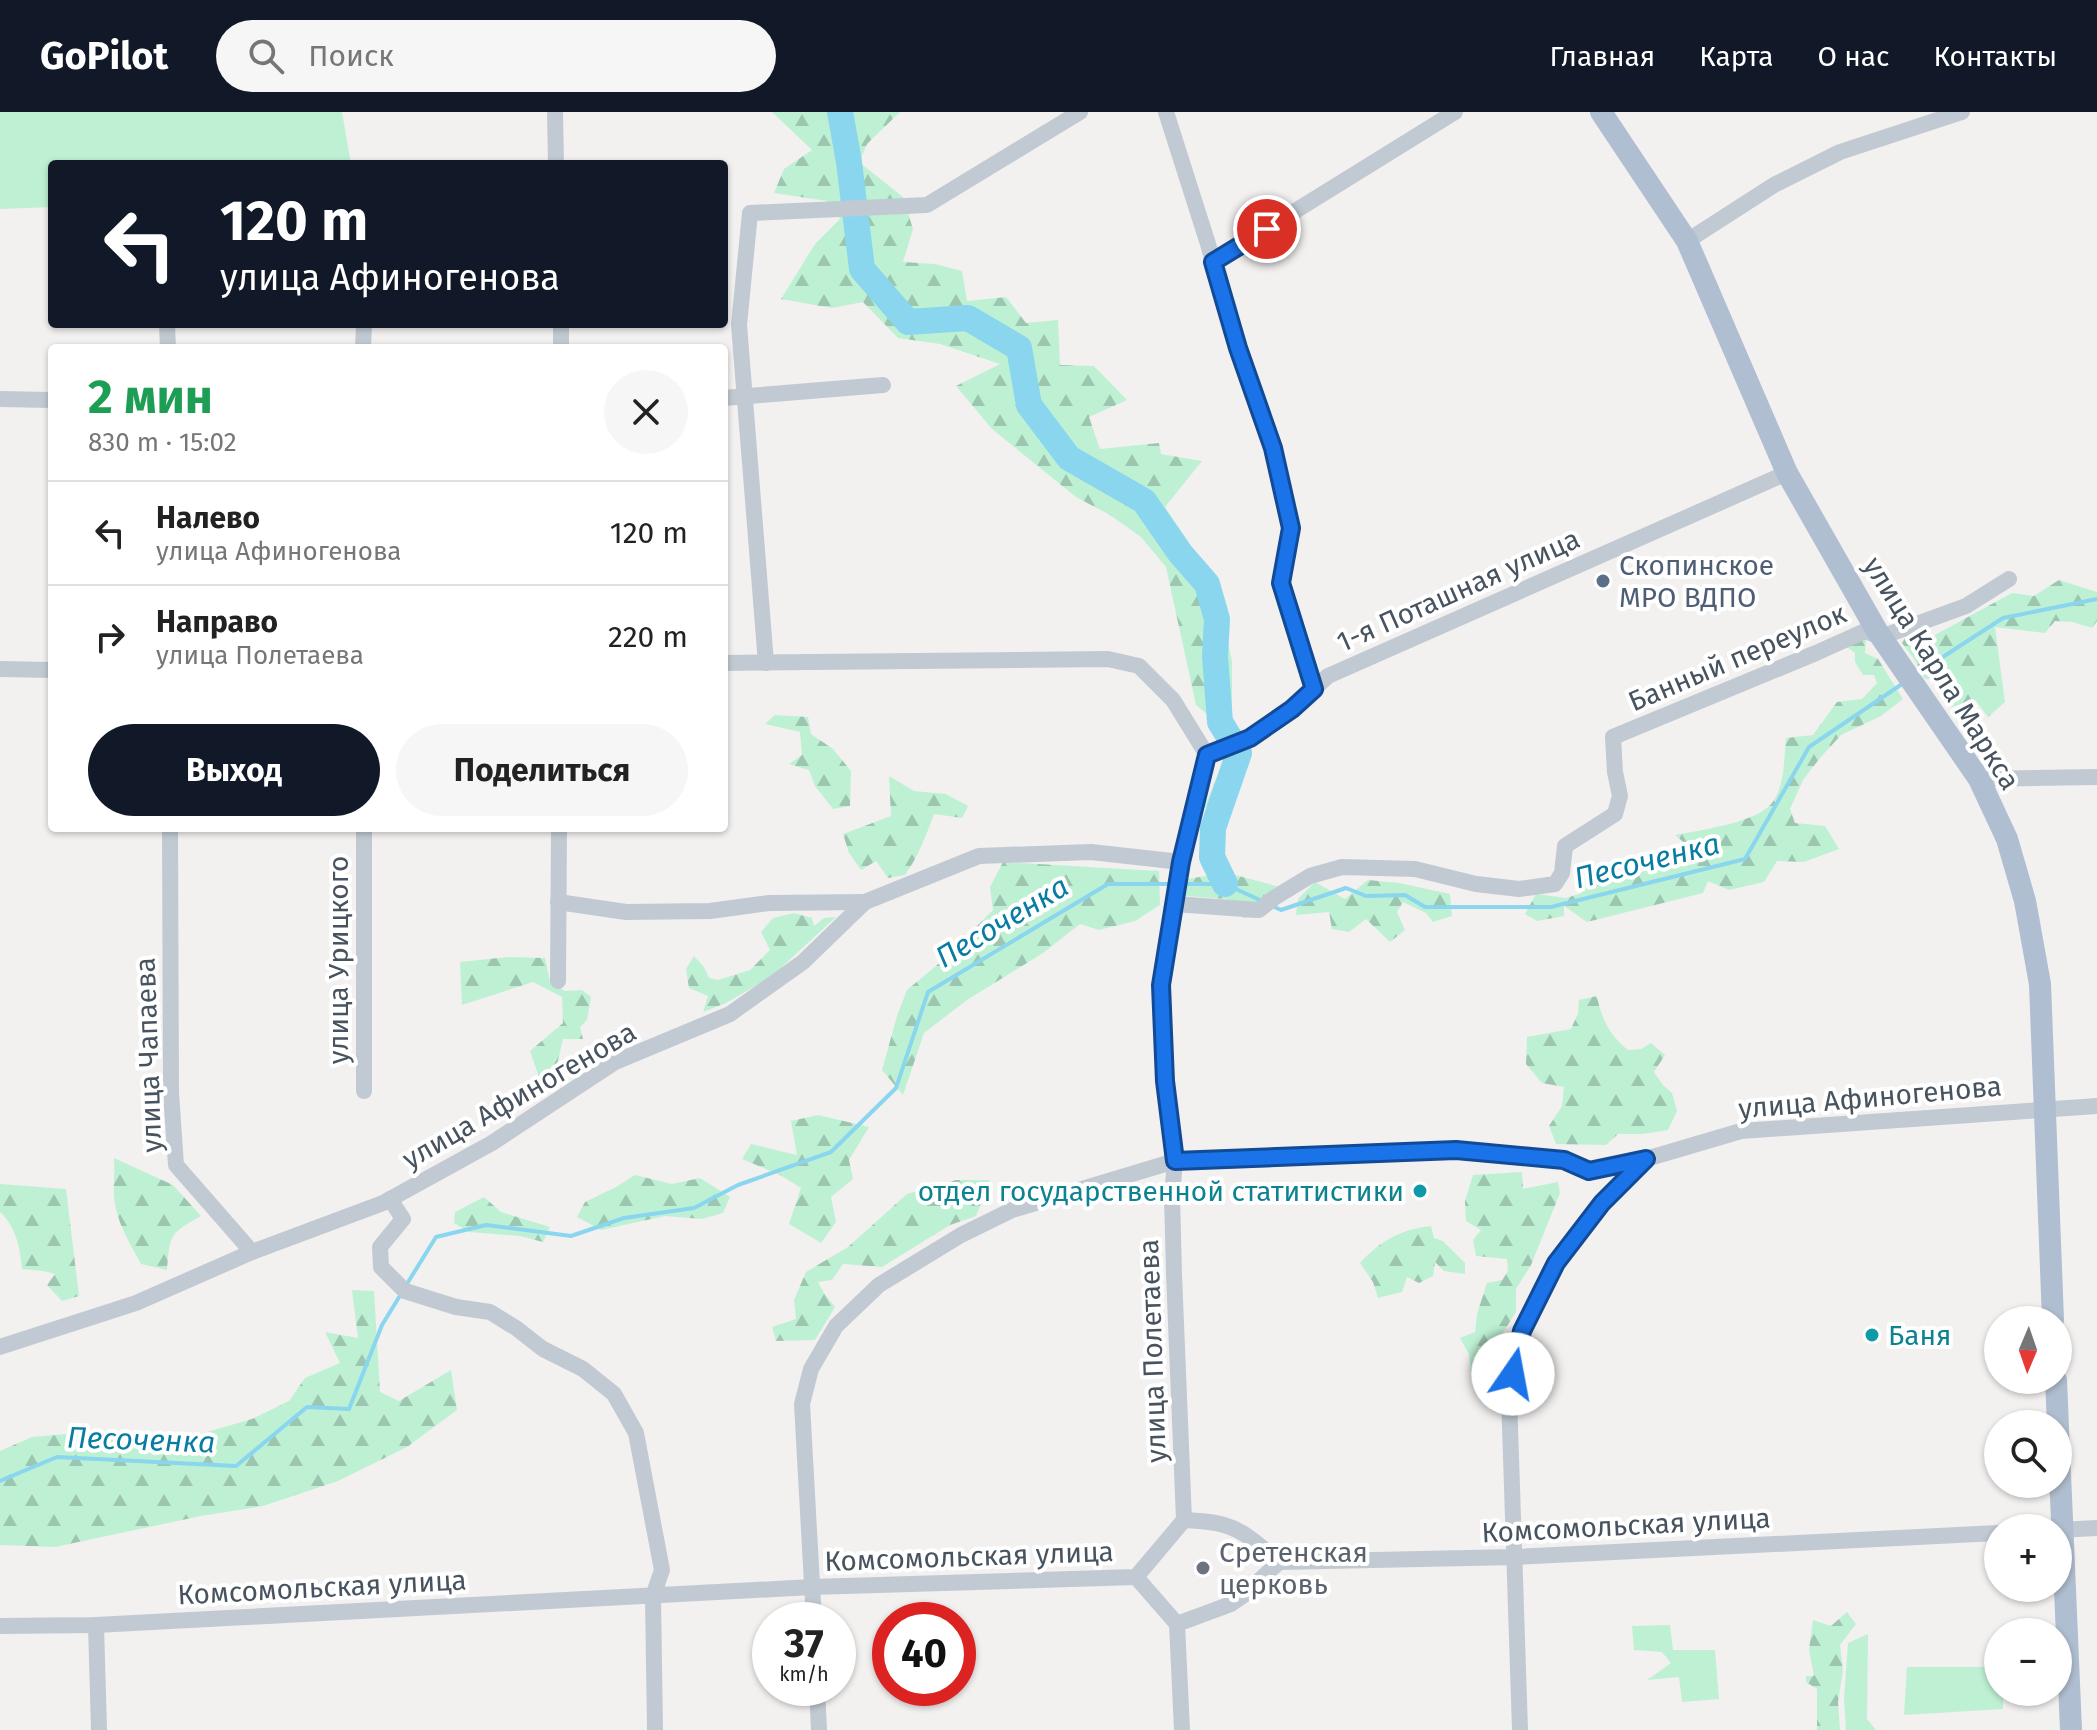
<!DOCTYPE html>
<html lang="ru">
<head>
<meta charset="utf-8">
<style>
	body { margin:0; font-family:"Fira Sans",sans-serif; background:#f6f6f6; color:#222; height:100vh; display:flex; flex-direction:column; font-size:30px; white-space:nowrap }
	* { box-sizing:border-box; margin:0 }
	p { font-size:26px; color:#767676 }
	.icon { flex:none; width:44px; height:44px; fill:none; stroke:currentColor; stroke-width:2; stroke-linecap:round; stroke-linejoin:round }
	.map { position:relative; flex:1; overflow:hidden }
	.side { position:absolute; left:48px; top:232px; width:680px; height:488px; display:flex; flex-direction:column; background:#fff; border-radius:8px; box-shadow:0 2px 6px #0004 }
	.side>* { flex:none }
	.banner { position:absolute; left:48px; top:48px; width:680px; height:168px; border-radius:8px; box-shadow:0 2px 6px #0004; background:#111827; color:#fff; overflow:hidden }
	.needle { width:52px; rotate:182deg }
	.fabs { position:absolute; left:1984px; top:1194px; display:grid; gap:16px }
	.fabs a { display:grid; place-items:center; width:88px; height:88px; border-radius:50%; background:#fff; box-shadow:0 2px 6px #0004; font-size:40px }
	.speed { position:absolute; left:752px; top:1490px; display:flex; gap:16px; font-size:40px; font-weight:700; text-align:center }
	.speed>* { display:grid; place-content:center; width:104px; height:104px; border-radius:50%; background:#fff; box-shadow:0 2px 6px #0004; line-height:1 }
	.speed small { font-size:20px; font-weight:400 }
	.speed .limit { border:12px solid #d22; background:#fff; color:#111 }
	.pin { position:absolute; display:grid; place-items:center; width:68px; height:68px; color:#fff; margin:-34px; border:4px solid #fff; border-radius:50%; box-shadow:0 2px 8px #0007 }
	.me { position:absolute; width:88px; margin:-44px; rotate:12deg; stroke-linejoin:round; filter:drop-shadow(0 0 6px #0008) }
	.turn { display:flex; align-items:center; gap:28px; height:168px; padding:0 40px; font-size:36px }
	.turn .icon { width:104px; height:104px; stroke-width:2.5 }
	.turn b { display:block; font-size:56px; line-height:68px }
	.round { display:grid; place-items:center; flex:none; width:84px; height:84px; border-radius:42px; background:#f6f6f6 }
	.head { display:flex; align-items:center; justify-content:space-between; height:136px; padding:0 40px }
	h1 { font-size:48px; font-weight:700; line-height:60px; color:#1e9e55 }
	.cta { display:flex; gap:16px; margin-top:auto; padding:16px 40px }
	.cta a { flex:1; height:92px; border-radius:48px; background:#111827; color:#fff; font-size:32px; font-weight:700; line-height:92px; text-align:center }
	.cta a+a { background:#f6f6f6; color:#222 }
	ul { padding:0; list-style:none }
	li { display:flex; align-items:center; gap:24px; height:104px; padding:0 40px; border-top:2px solid #e0e0e0 }
	li div { flex:1 }
	li b { display:block; font-size:30px }
	li em { font-style:normal }
	header { display:flex; align-items:center; gap:48px; box-sizing:border-box; height:112px; padding:0 40px; background:#111827; color:#fff }
	header strong { font-size:38px }
	nav { display:flex; gap:44px; margin-inline-start:auto; font-size:28px }
	.search { width:560px; height:72px; background:#f6f6f6; display:flex; align-items:center; gap:20px; box-sizing:border-box; padding:0 28px; border-radius:44px; color:#767676; font-size:30px }
	.map>svg:first-child { display:block }
</style>
</head>
<body>
<header>
<strong>GoPilot</strong>
<div class="search"><svg class="icon" aria-label="search" viewBox="0 0 24 24"><circle cx="10" cy="10" r="6"/><path d="M15 15l6 6"/></svg>Поиск</div>
<nav><a>Главная</a><a>Карта</a><a>О нас</a><a>Контакты</a></nav>
</header>
<div class="map">
<svg width="2097" height="1618" viewBox="0 0 2097 1618">
	<defs>
		<pattern id="forest-firs" width="22" height="20" patternUnits="userSpaceOnUse" patternTransform="scale(2)"><rect width="22" height="20" fill="#bef1d4"/><path d="M5 1l3.5 6h-7zM16 11l3.5 6h-7z" fill="#9cc6af"/></pattern>
	</defs>
	<rect width="100%" height="100%" fill="#f3f0f0"/>
	<g fill="#bef1d4">
		<path d="M 0,0 L 342,0 L 351,52 L 52,52 L 52,95 L 0,97 Z"/>
		<path d="M 1670,1513 L 1673,1538 L 1715,1538 L 1719,1587 L 1682,1590 L 1679,1565 L 1647,1568 L 1671,1551 L 1662,1540 L 1634,1538 L 1632,1514 Z"/>
		<path d="M 1868,1522 L 1867,1607 L 1876,1618 L 1846,1618 L 1844,1586 L 1848,1531 Z"/>
		<path d="M 1907,1555 L 1998,1555 L 1998,1580 L 2003,1580 L 2003,1597 L 1904,1603 Z"/>
	</g>
	<g fill="url(#forest-firs)">
		<path d="M 772,0 L 900,0 L 867,32 L 859,50 L 903,85 L 913,117 L 903,150 L 935,152 L 962,159 L 967,189 L 1006,185 L 1026,211 L 1058,208 L 1060,253 L 1094,254 L 1127,288 L 1089,305 L 1100,337 L 1159,331 L 1161,342 L 1202,349 L 1165,395 L 1214,468 L 1232,549 L 1232,596 L 1208,603 L 1196,593 L 1166,455 L 1141,425 L 1110,403 L 1076,385 L 992,317 L 956,274 L 1000,252 L 940,232 L 898,226 L 863,190 L 832,196 L 781,187 L 815,132 L 840,107 L 827,89 L 774,81 L 784,57 L 812,38 Z"/>
		<path d="M 2059,468 L 2097,480 L 2097,509 L 2092,516 L 2072,510 L 2055,509 L 2045,521 L 1995,515 L 2005,590 L 1988,605 L 1975,588 L 1951,595 L 1943,583 L 1941,571 L 1924,566 L 1914,547 L 1902,531 L 1907,523 L 1919,523 L 1922,530 L 2012,481 L 2034,484 Z"/>
		<path d="M 1858,514 L 1866,527 L 1865,541 L 1878,547 L 1903,587 L 1881,604 L 1841,623 L 1820,646 L 1803,668 L 1790,697 L 1795,711 L 1825,714 L 1839,737 L 1804,750 L 1777,749 L 1764,770 L 1729,778 L 1708,769 L 1703,781 L 1587,810 L 1564,794 L 1564,804 L 1537,809 L 1525,802 L 1536,782 L 1566,786 L 1582,781 L 1574,759 L 1587,749 L 1615,771 L 1694,739 L 1675,723 C 1699,718 1761,711 1774,688 C 1785,671 1784,645 1786,626 L 1813,623 L 1837,590 L 1862,587 L 1877,571 L 1874,563 L 1863,563 L 1855,550 L 1855,541 L 1847,535 L 1851,516 Z"/>
		<path d="M 775,603 L 808,605 L 811,622 L 833,637 L 851,659 L 850,694 L 833,697 L 815,674 L 809,658 L 789,652 L 802,643 L 800,620 L 765,612 Z"/>
		<path d="M 1243,636 L 1250,639 L 1229,689 L 1204,696 L 1225,646 Z"/>
		<path d="M 889,664 L 914,679 L 946,682 L 968,694 L 962,706 L 934,702 C 926,724 918,745 905,763 L 888,766 L 876,749 L 861,758 L 849,741 L 843,722 L 891,704 Z"/>
		<path d="M 1209,707 L 1223,708 L 1219,740 L 1235,763 L 1280,775 L 1262,805 L 1244,806 L 1226,787 L 1185,784 L 1187,767 L 1212,763 L 1205,749 Z"/>
		<path d="M 1003,750 L 1159,759 L 1160,793 L 1135,809 L 1099,818 L 1080,812 L 1043,841 L 967,888 L 924,921 L 903,983 L 882,958 L 897,904 L 907,878 L 943,848 L 993,798 L 990,775 Z"/>
		<path d="M 1368,768 L 1399,771 L 1450,782 L 1452,804 L 1433,810 L 1426,801 L 1403,790 L 1397,800 L 1405,818 L 1390,830 L 1366,807 L 1349,820 L 1332,817 L 1329,800 L 1296,803 L 1298,787 L 1315,770 L 1345,787 Z"/>
		<path d="M 794,801 L 812,806 L 814,814 L 824,806 L 836,805 L 771,865 L 726,891 L 703,900 L 708,884 L 689,876 L 686,857 L 694,844 L 704,855 L 709,866 L 718,868 L 750,858 L 770,838 L 761,820 L 773,806 Z"/>
		<path d="M 508,845 L 545,846 L 550,869 L 565,879 L 582,878 L 591,885 L 587,908 L 580,915 L 583,927 L 563,927 L 555,961 L 539,965 L 530,939 L 563,911 L 562,885 L 533,870 L 462,893 L 460,850 Z"/>
		<path d="M 1597,884 C 1601,906 1610,924 1628,938 L 1641,937 L 1651,931 L 1665,943 L 1654,960 L 1663,973 L 1672,981 L 1677,999 L 1668,1018 L 1643,1022 L 1618,1022 L 1606,1033 L 1556,1032 L 1549,1014 L 1562,994 L 1564,975 L 1542,971 L 1526,952 L 1527,925 L 1571,917 L 1578,901 L 1579,888 Z"/>
		<path d="M 818,1003 L 869,1015 L 849,1048 L 853,1067 L 831,1085 L 836,1110 L 821,1131 L 789,1112 L 801,1076 L 782,1064 L 742,1047 L 751,1032 L 797,1043 L 791,1009 Z"/>
		<path d="M 114,1046 L 173,1073 L 201,1104 C 169,1122 170,1122 167,1158 L 141,1152 C 130,1132 116,1109 114,1085 C 113,1072 115,1059 114,1046 Z"/>
		<path d="M 1522,1060 L 1523,1077 L 1558,1070 L 1560,1081 L 1531,1153 L 1516,1177 L 1516,1200 L 1497,1230 L 1488,1233 L 1494,1246 L 1486,1269 L 1472,1269 L 1469,1242 L 1460,1226 L 1475,1220 L 1477,1202 L 1487,1171 L 1502,1168 L 1508,1159 L 1507,1147 L 1476,1144 L 1473,1128 L 1481,1118 L 1466,1109 L 1465,1089 L 1473,1063 Z"/>
		<path d="M 635,1063 L 672,1072 L 700,1066 L 730,1085 L 723,1101 L 702,1107 L 665,1104 L 601,1118 L 577,1105 L 585,1090 L 616,1075 Z"/>
		<path d="M 956,1068 L 990,1068 L 976,1104 L 950,1113 L 882,1155 L 843,1152 L 832,1168 L 818,1170 L 824,1181 L 835,1195 L 815,1228 L 776,1229 L 772,1215 L 796,1207 L 794,1188 L 806,1160 L 848,1135 L 907,1082 Z"/>
		<path d="M 0,1072 L 66,1077 L 79,1184 L 62,1189 L 47,1173 L 55,1162 L 43,1159 L 22,1157 C 20,1135 16,1115 0,1100 Z"/>
		<path d="M 484,1085 L 501,1100 L 550,1115 L 543,1130 L 520,1124 L 469,1120 L 454,1111 L 455,1100 Z"/>
		<path d="M 1431,1114 L 1434,1126 L 1443,1129 L 1465,1151 L 1465,1162 L 1444,1159 L 1435,1150 L 1433,1164 L 1419,1171 L 1407,1165 L 1402,1180 L 1378,1186 L 1373,1170 L 1360,1151 C 1380,1129 1401,1117 1431,1114 Z"/>
		<path d="M 352,1178 L 374,1179 L 380,1280 L 399,1289 L 451,1258 L 457,1298 L 407,1335 L 338,1369 L 263,1394 L 201,1404 L 55,1435 L 0,1433 L 0,1339 L 32,1325 L 101,1319 L 141,1339 L 252,1307 L 289,1289 L 305,1266 L 340,1251 L 325,1220 L 358,1226 Z"/>
		<path d="M 1847,1500 L 1856,1512 L 1840,1533 L 1843,1559 L 1838,1590 L 1840,1618 L 1817,1618 L 1817,1577 L 1806,1570 L 1806,1564 L 1814,1564 L 1809,1538 L 1813,1508 L 1831,1514 Z"/>
	</g>
	<g fill="none" stroke-linecap="round" stroke-linejoin="round">
		<g stroke="#8ad6ef" stroke-width="4">
			<path d="M 1915,563 L 2003,506 L 2097,487"/>
			<path d="M 1183,772 L 1225,772 L 1262,789"/>
			<path d="M 1270,793 L 1281,798 L 1346,776 L 1366,784 L 1405,783 L 1425,795 L 1551,795 L 1745,747 L 1809,635 L 1905,570"/>
			<path d="M 405,1175 L 436,1125 L 486,1113 L 571,1124 L 624,1106 L 694,1096 L 738,1073 L 831,1040 L 896,976 L 928,880 L 1108,772 L 1174,772"/>
			<path d="M 0,1369 L 57,1345 L 236,1354 L 307,1295 L 349,1297 L 382,1213 L 401,1182"/>
		</g>
		<path stroke="#8ad6ef" stroke-width="26" d="M 840,0 L 849,50 L 862,157 L 908,210 L 968,206 L 1019,236 L 1029,293 L 1069,346 L 1144,389 L 1180,441 L 1207,472 L 1217,507 L 1215,544 L 1220,610 L 1239,641 L 1213,716 L 1212,745 L 1225,772"/>
		<g stroke="#c1cad2" stroke-width="16">
			<path d="M 555,0 L 556,52"/>
			<path d="M 1166,0 L 1208,132 L 1238,236 L 1273,336 L 1291,416 L 1281,471 L 1314,577"/>
			<path d="M 1687,129 L 1774,73 L 1840,40 L 1962,0"/>
			<path d="M 1213,150 L 1455,0"/>
			<path d="M 167,212 L 168,236"/>
			<path d="M 561,212 L 561,236"/>
			<path d="M 363,236 L 364,212"/>
			<path d="M 724,286 L 883,273"/>
			<path d="M 0,287 L 52,288"/>
			<path d="M 724,551 L 1108,547 L 1139,554 L 1173,588 L 1207,643 L 1250,626 L 1292,597 L 1328,564 L 1787,361"/>
			<path d="M 766,551 L 739,213 L 750,101 L 927,93 L 1080,0"/>
			<path d="M 0,557 L 52,558"/>
			<path d="M 1979,667 L 2097,665"/>
			<path d="M 170,716 L 171,981 L 176,1053 L 252,1140"/>
			<path d="M 558,790 L 626,800 L 710,799 L 769,791 L 865,790"/>
			<path d="M 1174,792 L 1259,798 L 1274,786 L 1310,764 L 1342,755 L 1415,757 L 1476,772 L 1519,777 L 1555,772 L 1562,761 L 1565,734 L 1615,702 L 1620,684 L 1615,660 L 1613,625 L 1816,541 L 1865,519 L 1881,525 L 1966,494 L 2009,467"/>
			<path d="M 558,869 L 559,716"/>
			<path d="M 364,979 L 364,716"/>
			<path d="M 390,1087 L 403,1107 L 380,1135 L 381,1155 L 405,1179 L 456,1195 L 490,1200 L 516,1216 L 543,1237 L 583,1257 L 614,1282 L 636,1321 L 662,1458 L 653,1484 L 655,1618"/>
			<path d="M 0,1235 L 136,1191 L 252,1140 L 383,1091 L 492,1031 L 615,950 L 730,902 L 803,850 L 865,790 L 979,744 L 1091,740 L 1181,750"/>
			<path d="M 1184,1408 C 1197,1409 1211,1409 1224,1413 C 1246,1419 1262,1436 1279,1450 L 1515,1445 L 1998,1421"/>
			<path d="M 1184,1408 L 1174,1162 L 1172,1084 L 1175,1049 L 1165,969 L 1161,873 L 1181,750 L 1207,643"/>
			<path d="M 2058,1418 L 2097,1416"/>
			<path d="M 1136,1465 L 1177,1512"/>
			<path d="M 814,1508 L 802,1292 L 811,1257 L 836,1214 L 879,1173 L 961,1123 L 1012,1098 L 1175,1049 L 1249,1048 L 1456,1038 L 1564,1048 L 1589,1059 L 1646,1047 L 1741,1019 L 2097,994"/>
			<path d="M 1177,1512 L 1231,1492 L 1244,1483 L 1279,1450"/>
			<path d="M 1177,1512 L 1182,1618"/>
			<path d="M 96,1513 L 99,1618"/>
			<path d="M 0,1514 L 96,1513 L 812,1475 L 1136,1465 L 1184,1408"/>
			<path d="M 817,1576 L 819,1618"/>
			<path d="M 1520,1618 L 1509,1284 L 1522,1219 L 1556,1151 L 1602,1091 L 1644,1048"/>
		</g>
		<g stroke="#afbed0" stroke-width="22">
			<path d="M 1601,0 L 1687,129 L 1787,361 L 1877,519 L 1979,667 L 2007,727 L 2025,789 L 2040,872 L 2053,1208"/>
			<path d="M 2056,1268 L 2071,1618"/>
		</g>
	</g>
	<g fill="none" stroke-linecap="round" stroke-linejoin="round">
		<defs>
			<path id="route" d="M 1267,117 L 1213,150 L 1238,236 L 1273,336 L 1291,416 L 1281,471 L 1314,577 L 1292,597 L 1250,626 L 1207,643 L 1181,750 L 1161,873 L 1165,969 L 1175,1049 L 1456,1038 L 1564,1048 L 1589,1059 L 1646,1047 L 1602,1091 L 1556,1151 L 1522,1219 L 1513,1262"/>
		</defs>
		<use href="#route" stroke="#114b97" stroke-width="20"/>
		<use href="#route" stroke="#1a73e8" stroke-width="14"/>
	</g>
	<circle fill="#5c6f8a" stroke="#fff" stroke-width="3" cx="1603" cy="469" r="8"/>
	<g fill="#0f9aa8" stroke="#fff" stroke-width="3">
		<circle cx="1420" cy="1079" r="8"/>
		<circle cx="1872" cy="1223" r="8"/>
	</g>
	<circle fill="#6b7280" stroke="#fff" stroke-width="3" cx="1203" cy="1456" r="8"/>
	<g text-anchor="middle" stroke-width="8" stroke-linejoin="round" paint-order="stroke">
		<g font-size="28" fill="#4e5e75" stroke="#fff" text-anchor="start">
			<text x="1619" y="463">Скопинское<tspan x="1619" dy="32">МРО ВДПО</tspan></text>
		</g>
		<g font-size="28" fill="#47535f" stroke="#fff">
			<text transform="translate(1458 478) rotate(-24)" y="10">1-я Поташная улица</text>
			<text transform="translate(1737 545) rotate(-23)" y="10">Банный переулок</text>
			<text transform="translate(1942 561) rotate(58)" y="10">улица Карла Маркса</text>
			<text transform="translate(338 848) rotate(-90)" y="10">улица Урицкого</text>
			<text transform="translate(148 943) rotate(-92)" y="10">улица Чапаева</text>
			<text transform="translate(519 983) rotate(-30)" y="10">улица Афиногенова</text>
			<text transform="translate(1870 985) rotate(-5)" y="10">улица Афиногенова</text>
			<text transform="translate(1152 1239) rotate(-92)" y="10">улица Полетаева</text>
			<text transform="translate(1626 1413) rotate(-3)" y="10">Комсомольская улица</text>
			<text transform="translate(969 1444) rotate(-2)" y="10">Комсомольская улица</text>
			<text transform="translate(322 1475) rotate(-3)" y="10">Комсомольская улица</text>
		</g>
		<g font-size="28" fill="#0d838f" stroke="#fff" text-anchor="end">
			<text x="1404" y="1089">отдел государственной статитистики</text>
			<text x="1888" y="1233" text-anchor="start">Баня</text>
		</g>
		<g font-size="28" fill="#5b616d" stroke="#fff" text-anchor="start">
			<text x="1219" y="1450">Сретенская<tspan x="1219" dy="32">церковь</tspan></text>
		</g>
		<g font-size="30" font-style="italic" fill="#087ca2" stroke="#fff">
			<text transform="translate(1647 749) rotate(-14)" y="10">Песоченка</text>
			<text transform="translate(1002 810) rotate(-31)" y="10">Песоченка</text>
			<text transform="translate(141 1328) rotate(2)" y="10">Песоченка</text>
		</g>
	</g>
</svg>
<div class="fabs">
<a><svg class="needle" viewBox="-14 -14 28 28"><path d="M0-13l5 13h-10z" fill="#e53935"/><path d="M0 13l5-13h-10z" fill="#767676"/></svg></a>
<a><svg class="icon" aria-label="search" viewBox="0 0 24 24"><circle cx="10" cy="10" r="6"/><path d="M15 15l6 6"/></svg></a>
<a>+</a>
<a>−</a>
</div>
<div class="speed"><div>37<small>km/h</small></div><div class="limit">40</div></div>
<div class="pin" style="left:1267px;top:117px;background:#d93025"><svg class="icon" aria-label="arrive" viewBox="0 0 24 24"><path d="M6 21V4h12l-3 4 3 4H6"/></svg></div>
<svg class="me" style="left:1513px;top:1262px" viewBox="-20 -20 40 40"><circle r="19" fill="#fff"/><path d="M0-13L10 11 0 6-10 11z" fill="#1a73e8"/></svg>
<div class="banner">
<div class="turn"><svg class="icon" aria-label="left" viewBox="0 0 24 24"><path d="M17 20v-9H6M10 6l-5 5 5 5"/></svg><div><b>120 m</b>улица Афиногенова</div></div>
</div>
<section class="side">
<div class="head"><div><h1>2 мин</h1><p>830 m · 15:02</p></div><a class="round"><svg class="icon" aria-label="close" viewBox="0 0 24 24"><path d="M6 6l12 12M18 6L6 18"/></svg></a></div>
<ul>
<li><svg class="icon" aria-label="left" viewBox="0 0 24 24"><path d="M17 20v-9H6M10 6l-5 5 5 5"/></svg><div><b>Налево</b><p>улица Афиногенова</p></div><em>120 m</em></li>
<li><svg class="icon" aria-label="right" viewBox="0 0 24 24"><path d="M7 20v-9h11M14 6l5 5-5 5"/></svg><div><b>Направо</b><p>улица Полетаева</p></div><em>220 m</em></li>
</ul>
<div class="cta"><a>Выход</a><a>Поделиться</a></div>
</section>
</div>
</body>
</html>
